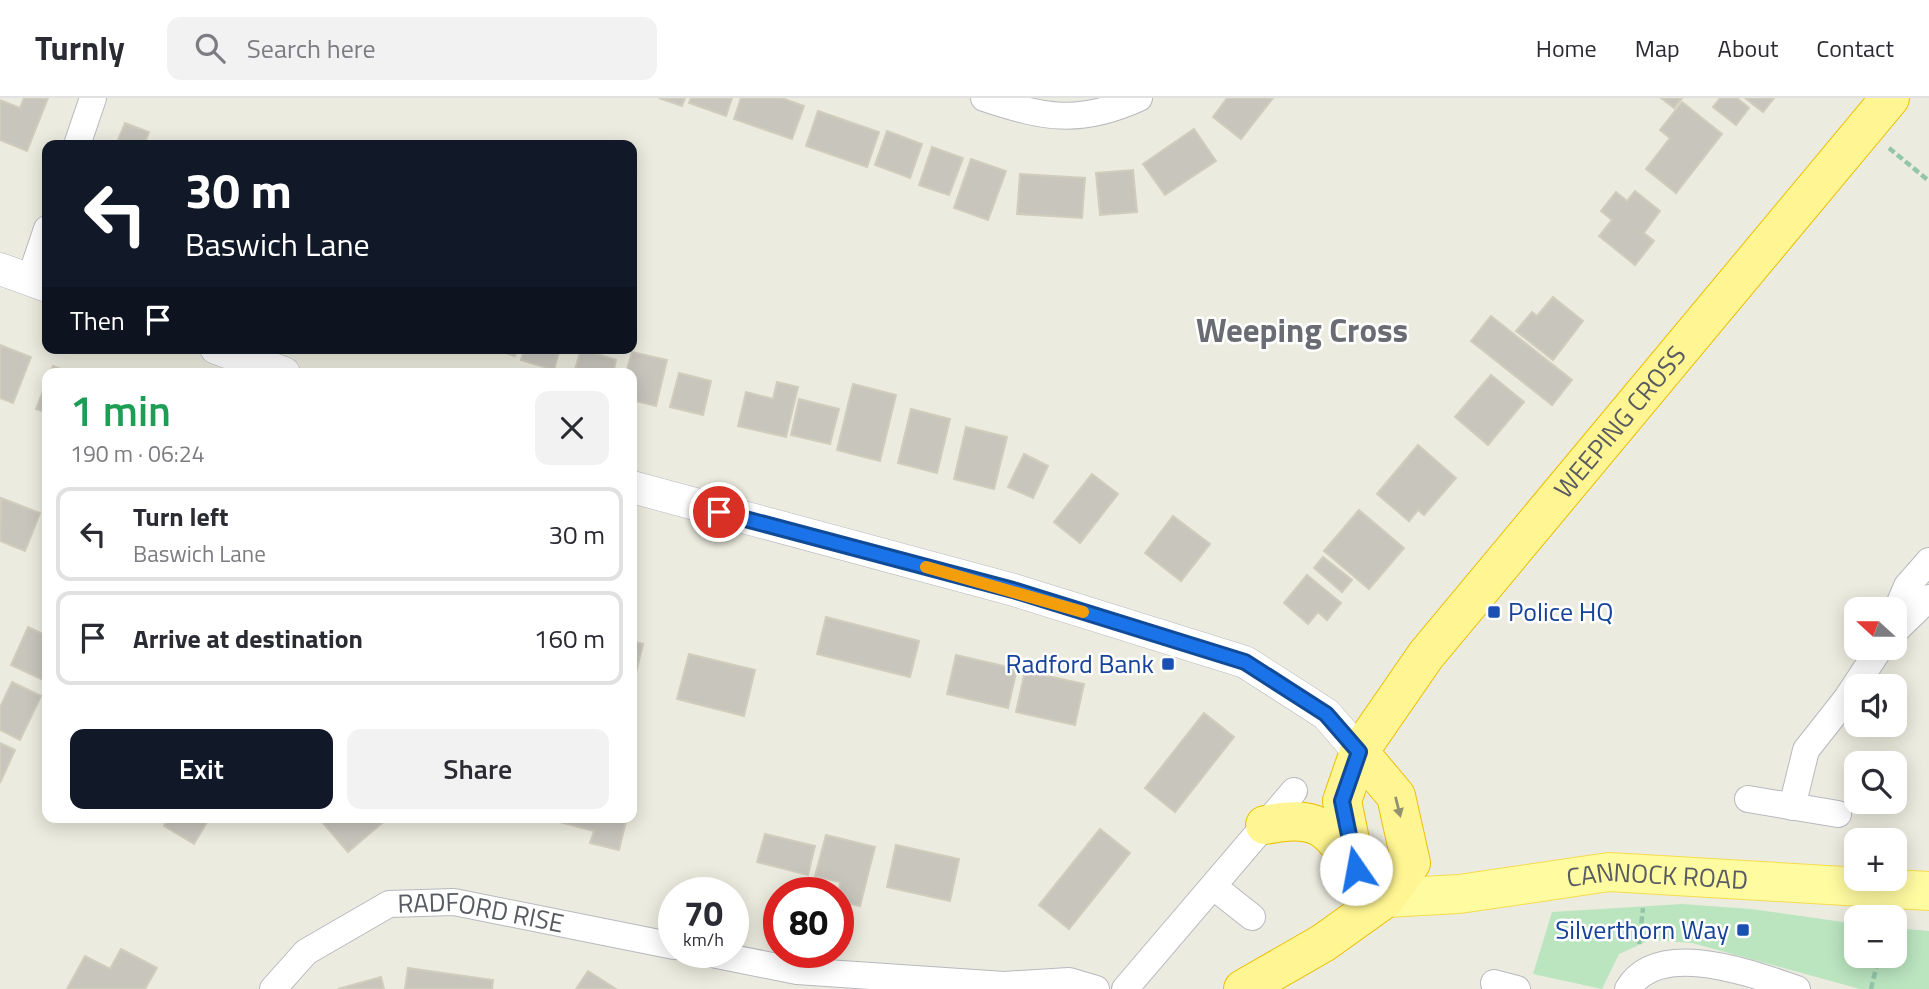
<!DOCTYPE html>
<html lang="en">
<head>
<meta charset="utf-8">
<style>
	body { margin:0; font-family:"Titillium Web",sans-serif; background:#f2f2f3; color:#2b2b33; height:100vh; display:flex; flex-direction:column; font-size:26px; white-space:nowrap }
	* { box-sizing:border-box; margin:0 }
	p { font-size:23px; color:#7c7c81 }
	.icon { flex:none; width:38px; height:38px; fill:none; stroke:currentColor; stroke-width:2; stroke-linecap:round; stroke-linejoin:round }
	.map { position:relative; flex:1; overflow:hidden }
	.details { position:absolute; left:42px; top:270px; width:595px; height:455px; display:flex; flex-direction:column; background:#fff; border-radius:14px; box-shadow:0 4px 18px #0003 }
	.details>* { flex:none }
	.top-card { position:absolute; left:42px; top:42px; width:595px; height:214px; border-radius:14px; box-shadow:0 4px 18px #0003; background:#111827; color:#fff; overflow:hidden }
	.needle { width:46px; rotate:291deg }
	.controls { position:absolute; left:1844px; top:499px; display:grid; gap:14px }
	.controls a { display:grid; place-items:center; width:63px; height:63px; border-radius:14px; background:#fff; box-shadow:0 4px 18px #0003; font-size:35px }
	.speed { position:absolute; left:658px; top:779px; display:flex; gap:14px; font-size:35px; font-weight:700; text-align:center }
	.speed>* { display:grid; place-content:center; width:91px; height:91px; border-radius:50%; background:#fff; box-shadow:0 4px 18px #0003; line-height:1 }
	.speed small { font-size:18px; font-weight:400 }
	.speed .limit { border:10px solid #d22; background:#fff; color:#111 }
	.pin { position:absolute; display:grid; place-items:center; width:60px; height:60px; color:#fff; margin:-30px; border:4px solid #fff; border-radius:50%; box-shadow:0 2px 7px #0007 }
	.me { position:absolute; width:77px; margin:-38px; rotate:348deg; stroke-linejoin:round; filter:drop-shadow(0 0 5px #0008) }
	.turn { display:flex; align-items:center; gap:24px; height:147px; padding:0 28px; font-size:32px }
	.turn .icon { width:91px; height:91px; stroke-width:2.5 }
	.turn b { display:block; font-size:49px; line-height:60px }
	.then { display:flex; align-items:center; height:66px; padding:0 28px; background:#0003; gap:14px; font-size:26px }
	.round { display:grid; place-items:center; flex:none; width:74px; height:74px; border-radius:14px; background:#f2f2f3 }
	.overview { display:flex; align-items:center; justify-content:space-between; height:119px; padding:0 28px }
	h1 { font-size:42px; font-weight:600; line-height:52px; color:#1e9e55 }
	.primary-button { display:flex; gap:14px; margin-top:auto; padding:14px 28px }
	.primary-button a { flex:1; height:80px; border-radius:14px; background:#111827; color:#fff; font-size:28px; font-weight:600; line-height:80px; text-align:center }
	.primary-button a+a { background:#f2f2f3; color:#2b2b33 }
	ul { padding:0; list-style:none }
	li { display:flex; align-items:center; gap:21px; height:94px; margin:0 14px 10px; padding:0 14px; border:4px solid #e1e1e2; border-radius:14px }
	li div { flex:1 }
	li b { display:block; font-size:26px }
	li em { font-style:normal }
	header { display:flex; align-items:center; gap:42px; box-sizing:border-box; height:98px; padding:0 35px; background:#fff; border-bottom:2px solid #e1e1e2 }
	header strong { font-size:33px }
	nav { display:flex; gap:38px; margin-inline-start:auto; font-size:24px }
	.search { width:490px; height:63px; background:#f2f2f3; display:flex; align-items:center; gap:18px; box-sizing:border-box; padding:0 24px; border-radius:14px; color:#7c7c81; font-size:26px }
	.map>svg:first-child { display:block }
</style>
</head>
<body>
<header>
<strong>Turnly</strong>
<div class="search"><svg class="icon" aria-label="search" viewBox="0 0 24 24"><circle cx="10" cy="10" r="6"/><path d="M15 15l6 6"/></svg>Search here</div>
<nav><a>Home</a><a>Map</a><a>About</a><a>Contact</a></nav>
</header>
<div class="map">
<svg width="1929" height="891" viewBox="0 0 1929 891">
	<rect width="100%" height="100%" fill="#ecebdf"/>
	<path fill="#bae5bf" d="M 1682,806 L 1751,811 L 1857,826 L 1857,858 L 1895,858 L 1895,830 L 1929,833 L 1929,891 L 1860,891 L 1692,845 L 1650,842 L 1619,856 L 1602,891 L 1533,876 L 1552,814 Z"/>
	<g fill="#c7c5bc" stroke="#d1cdbd" stroke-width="2">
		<path d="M 24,0 L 48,0 L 27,53 L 0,42 L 0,2 L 20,10 Z"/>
		<path d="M 659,0 L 685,0 L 682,8 Z"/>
		<path d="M 691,0 L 732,0 L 726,18 L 689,5 Z"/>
		<path d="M 741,0 L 782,0 L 804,8 L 792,41 L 734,21 Z"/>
		<path d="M 1227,0 L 1273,0 L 1241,41 L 1213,19 Z"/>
		<path d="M 1661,0 L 1682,0 L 1674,10 Z"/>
		<path d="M 1720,0 L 1737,0 L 1749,10 L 1736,27 L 1713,9 Z"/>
		<path d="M 1745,0 L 1774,0 L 1763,14 Z"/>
		<path d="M 1682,4 L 1722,36 L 1676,95 L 1646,71 L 1670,40 L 1660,32 Z"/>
		<path d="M 818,13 L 879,34 L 867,69 L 806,48 Z"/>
		<path d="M 125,25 L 149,34 L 144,47 L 116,47 Z"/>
		<path d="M 1194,31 L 1216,63 L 1165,97 L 1143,66 Z"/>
		<path d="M 887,33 L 922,46 L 910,80 L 875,67 Z"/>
		<path d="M 932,49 L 963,60 L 949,97 L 919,87 Z"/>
		<path d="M 971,61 L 1006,73 L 988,122 L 954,110 Z"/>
		<path d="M 1133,72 L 1137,114 L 1100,117 L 1096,75 Z"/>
		<path d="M 1020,76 L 1085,80 L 1082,120 L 1017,116 Z"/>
		<path d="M 1635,93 L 1660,113 L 1644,135 L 1654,143 L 1635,167 L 1599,138 L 1612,122 L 1601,113 L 1616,94 L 1627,103 Z"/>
		<path d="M 1553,199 L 1583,223 L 1553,262 L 1516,233 L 1532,214 L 1537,218 Z"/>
		<path d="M 1491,218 L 1572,282 L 1552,307 L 1471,243 Z"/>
		<path d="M 0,247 L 31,259 L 13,305 L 0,300 Z"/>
		<path d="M 488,250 L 517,250 L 515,258 Z"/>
		<path d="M 524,250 L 560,250 L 554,272 L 521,262 Z"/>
		<path d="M 581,251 L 616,262 L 613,275 L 574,275 Z"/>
		<path d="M 632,254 L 667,262 L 656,308 L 632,302 L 632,275 L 626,275 Z"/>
		<path d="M 53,268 L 70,275 L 50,275 Z"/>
		<path d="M 679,275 L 711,283 L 703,317 L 670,309 Z"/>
		<path d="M 1491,277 L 1524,304 L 1488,347 L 1455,319 Z"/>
		<path d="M 47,283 L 47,315 L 36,311 Z"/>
		<path d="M 777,284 L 798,289 L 786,339 L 738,328 L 746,294 L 773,301 Z"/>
		<path d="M 853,286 L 896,297 L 880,363 L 837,352 Z"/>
		<path d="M 799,301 L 839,311 L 830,346 L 791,337 Z"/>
		<path d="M 911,311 L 950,321 L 937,375 L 898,365 Z"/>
		<path d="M 966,329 L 1007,339 L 994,391 L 954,381 Z"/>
		<path d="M 1418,347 L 1456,380 L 1424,417 L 1418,412 L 1409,423 L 1377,396 Z"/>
		<path d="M 1024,356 L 1048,368 L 1033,400 L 1008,389 Z"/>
		<path d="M 1092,376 L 1118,396 L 1080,445 L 1054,424 Z"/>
		<path d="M 1,400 L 40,415 L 25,453 L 0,443 Z"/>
		<path d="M 1359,412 L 1404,450 L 1369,491 L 1324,453 Z"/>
		<path d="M 1173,418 L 1210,446 L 1181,483 L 1145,455 Z"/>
		<path d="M 1323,459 L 1352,482 L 1342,494 L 1314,470 Z"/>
		<path d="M 1307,477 L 1341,505 L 1327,522 L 1318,514 L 1308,526 L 1284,505 Z"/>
		<path d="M 826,519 L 919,543 L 910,579 L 817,556 Z"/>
		<path d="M 28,529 L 47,538 L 47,574 L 43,582 L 11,567 Z"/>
		<path d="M 632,543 L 643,546 L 632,591 Z"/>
		<path d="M 689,556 L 755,572 L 744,618 L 677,601 Z"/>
		<path d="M 956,557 L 1017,571 L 1008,610 L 947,596 Z"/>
		<path d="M 1025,573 L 1084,586 L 1075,627 L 1016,614 Z"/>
		<path d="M 12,584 L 41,598 L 20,642 L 0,632 L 0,609 Z"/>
		<path d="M 1204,615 L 1234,639 L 1175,714 L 1145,690 Z"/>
		<path d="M 0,645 L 15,652 L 0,685 Z"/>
		<path d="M 169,719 L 210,719 L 194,746 L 164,728 Z"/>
		<path d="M 330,719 L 389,719 L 348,754 L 323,725 Z"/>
		<path d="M 561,719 L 627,719 L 619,752 L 590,745 L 594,733 L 560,724 Z"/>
		<path d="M 1100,731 L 1130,755 L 1069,831 L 1039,807 Z"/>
		<path d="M 765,736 L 815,748 L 808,777 L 757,764 Z"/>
		<path d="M 826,737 L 875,749 L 860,808 L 838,803 L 840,784 L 815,778 Z"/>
		<path d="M 896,747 L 959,761 L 950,803 L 887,789 Z"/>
		<path d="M 121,851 L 157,870 L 145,891 L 67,891 L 85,858 L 110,871 Z"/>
		<path d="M 408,870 L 493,882 L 492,891 L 405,891 Z"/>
		<path d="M 588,873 L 616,891 L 576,891 Z"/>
		<path d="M 381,879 L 384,891 L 338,891 Z"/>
	</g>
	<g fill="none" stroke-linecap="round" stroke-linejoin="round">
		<defs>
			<g id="minor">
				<path d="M 984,0 C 1044,20 1080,27 1139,0"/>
				<path d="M 77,47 L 93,0"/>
				<path d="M 30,181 L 47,131"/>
				<path d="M 1895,516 L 1907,488 L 1929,463"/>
				<path d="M 1895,533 L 1929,500"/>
				<path d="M 1748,701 L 1838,716"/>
				<path d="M 1792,709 L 1806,652 L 1847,600 L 1880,550"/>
				<path d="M 1214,789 L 1252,819"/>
				<path d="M 702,854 L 797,873 L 1004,887 L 1069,883 L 1096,891"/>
				<path d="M 1494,885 L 1517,891"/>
				<path id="s1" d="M 273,891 L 306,854 L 389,806 L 454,804 L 674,848"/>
				<path d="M 1125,891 L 1294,693"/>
				<path d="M 1628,891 C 1659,840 1752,876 1797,891"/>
			</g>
			<g id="tertiary">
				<path d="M 0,171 L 47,188"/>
				<path d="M 216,250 L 284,275"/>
				<path d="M 632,389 L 1014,492 L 1245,564 L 1326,616 L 1359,654"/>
			</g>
			<g id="primary">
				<path id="s2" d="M 1386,800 L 1459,796 L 1609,774 L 1929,793"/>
			</g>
			<g id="trunk">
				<path d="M 1265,727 C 1313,717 1328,726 1353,767"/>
				<path id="s3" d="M 1386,800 L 1356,771 L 1342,703 L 1359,654 L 1426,557 L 1890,0"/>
				<path d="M 1243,891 L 1323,845 L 1386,800 L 1411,765 L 1396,698 L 1359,654"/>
			</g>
		</defs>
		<use href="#minor" stroke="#b7b9bf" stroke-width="28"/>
		<use href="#tertiary" stroke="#b7b9bf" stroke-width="33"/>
		<use href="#primary" stroke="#f6dc4e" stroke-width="40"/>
		<use href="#trunk" stroke="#ebbf00" stroke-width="40"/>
		<g stroke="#93c6a8" stroke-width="4.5" stroke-dasharray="7 3.5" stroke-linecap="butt">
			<path d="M 1889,50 L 1929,83"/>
			<path d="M 1639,846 L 1643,810"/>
			<path d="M 1871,891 L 1879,858"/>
		</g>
		<use href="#minor" stroke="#fff" stroke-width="26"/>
		<use href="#tertiary" stroke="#fff" stroke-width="32"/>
		<use href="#primary" stroke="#fffba1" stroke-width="38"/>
		<use href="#trunk" stroke="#fff592" stroke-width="38"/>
	</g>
	<defs><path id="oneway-solid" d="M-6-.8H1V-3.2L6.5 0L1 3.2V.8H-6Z" transform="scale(1.75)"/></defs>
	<use fill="#929172" href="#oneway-solid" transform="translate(1398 709) rotate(76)"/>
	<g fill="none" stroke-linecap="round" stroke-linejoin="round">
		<defs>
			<path id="route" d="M 719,414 L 1013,492 L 1245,564 L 1326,616 L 1359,654 L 1342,703 L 1356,771"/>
		</defs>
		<use href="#route" stroke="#114b97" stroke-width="18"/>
		<use href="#route" stroke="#1a73e8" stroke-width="12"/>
		<path stroke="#f59e0b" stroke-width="12" d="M 926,469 L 1083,514"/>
	</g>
	<g fill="#1a4fb4" stroke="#fff" stroke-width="2.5">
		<rect x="1487" y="507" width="14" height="14" rx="3.5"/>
		<rect x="1161" y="559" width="14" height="14" rx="3.5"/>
		<rect x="1736" y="825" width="14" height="14" rx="3.5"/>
	</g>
	<g text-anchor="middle" stroke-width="5" stroke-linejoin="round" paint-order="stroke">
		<g font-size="26" fill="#585b61" stroke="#fff">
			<text dy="9" stroke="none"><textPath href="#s3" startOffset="584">WEEPING CROSS</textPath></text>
			<text dy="9" stroke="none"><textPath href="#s2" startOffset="273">CANNOCK ROAD</textPath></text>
			<text dy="9" stroke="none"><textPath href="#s1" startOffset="238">RADFORD RISE</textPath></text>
		</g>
		<g font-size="26" fill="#164399" stroke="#fff" text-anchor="end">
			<text x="1508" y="523" text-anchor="start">Police HQ</text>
			<text x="1154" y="575">Radford Bank</text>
			<text x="1729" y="841">Silverthorn Way</text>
		</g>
		<g font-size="33" font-weight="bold" fill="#696d73" stroke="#fff">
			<text x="1302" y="244">Weeping Cross</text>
		</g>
	</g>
</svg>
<div class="controls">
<a><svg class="needle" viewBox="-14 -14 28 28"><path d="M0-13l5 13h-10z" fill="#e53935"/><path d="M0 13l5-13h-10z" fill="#7c7c81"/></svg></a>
<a><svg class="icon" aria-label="sound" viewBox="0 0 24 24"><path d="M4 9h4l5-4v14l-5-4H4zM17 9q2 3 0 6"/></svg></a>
<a><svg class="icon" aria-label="search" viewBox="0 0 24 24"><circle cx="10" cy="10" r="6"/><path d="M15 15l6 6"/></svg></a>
<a>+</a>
<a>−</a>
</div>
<div class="speed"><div>70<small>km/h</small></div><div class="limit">80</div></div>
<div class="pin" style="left:719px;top:414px;background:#d93025"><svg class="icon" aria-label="arrive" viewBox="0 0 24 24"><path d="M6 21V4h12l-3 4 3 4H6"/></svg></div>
<svg class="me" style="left:1356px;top:771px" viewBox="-20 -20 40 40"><circle r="19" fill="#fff"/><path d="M0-13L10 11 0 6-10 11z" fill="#1a73e8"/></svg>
<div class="top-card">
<div class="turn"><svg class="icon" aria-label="left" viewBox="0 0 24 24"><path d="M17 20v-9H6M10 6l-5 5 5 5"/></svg><div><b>30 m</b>Baswich Lane</div></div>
<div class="then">Then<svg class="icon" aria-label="arrive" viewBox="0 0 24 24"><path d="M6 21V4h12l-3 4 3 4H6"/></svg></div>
</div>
<section class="details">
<div class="overview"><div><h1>1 min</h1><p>190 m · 06:24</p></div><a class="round"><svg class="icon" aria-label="close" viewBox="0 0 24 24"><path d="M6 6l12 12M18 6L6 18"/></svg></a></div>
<ul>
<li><svg class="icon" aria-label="left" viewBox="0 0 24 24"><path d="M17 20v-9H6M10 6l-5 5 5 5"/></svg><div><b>Turn left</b><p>Baswich Lane</p></div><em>30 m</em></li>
<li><svg class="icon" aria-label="arrive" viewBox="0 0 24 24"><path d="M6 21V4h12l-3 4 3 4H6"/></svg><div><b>Arrive at destination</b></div><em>160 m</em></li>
</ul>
<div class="primary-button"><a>Exit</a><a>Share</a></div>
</section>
</div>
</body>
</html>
